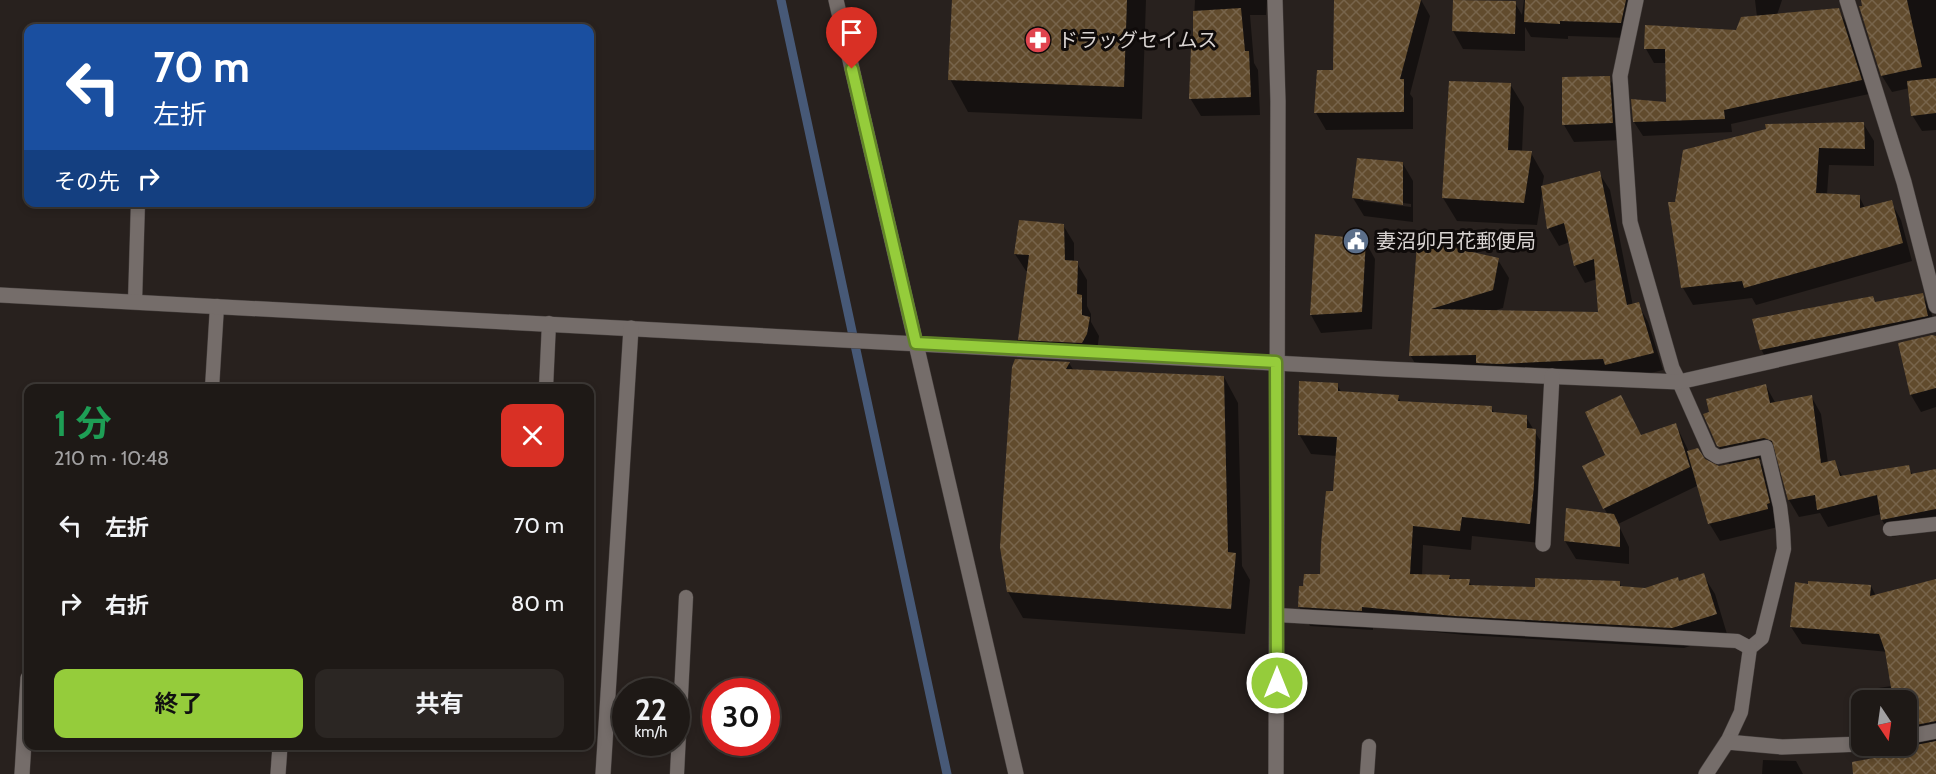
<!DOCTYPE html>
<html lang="ja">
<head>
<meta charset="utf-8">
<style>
	body { margin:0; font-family:Cabin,"Noto Sans JP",sans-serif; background:#2b2623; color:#f1f3f6; height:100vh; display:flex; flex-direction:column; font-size:22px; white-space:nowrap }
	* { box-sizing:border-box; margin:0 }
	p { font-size:20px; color:#a1a0a1 }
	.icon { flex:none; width:33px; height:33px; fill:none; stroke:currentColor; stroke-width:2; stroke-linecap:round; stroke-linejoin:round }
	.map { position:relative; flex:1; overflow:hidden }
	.side { position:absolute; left:24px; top:384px; width:570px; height:366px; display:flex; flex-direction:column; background:#1e1916; border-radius:12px; box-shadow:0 3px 9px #0003,0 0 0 2px #3c3835 }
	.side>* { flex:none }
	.guide { position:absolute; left:24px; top:24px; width:570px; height:183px; border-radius:12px; box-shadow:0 3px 9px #0003,0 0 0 2px #3c3835; background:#1a4fa0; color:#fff; overflow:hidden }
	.needle { width:39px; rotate:167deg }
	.buttons { position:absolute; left:1851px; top:690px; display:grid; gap:12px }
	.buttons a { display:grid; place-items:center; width:66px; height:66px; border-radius:12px; background:#1e1916; box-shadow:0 3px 9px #0003,0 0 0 2px #3c3835; font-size:30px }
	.speed { position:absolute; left:612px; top:678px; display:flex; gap:12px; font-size:30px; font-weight:700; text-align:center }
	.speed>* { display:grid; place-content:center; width:78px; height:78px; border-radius:50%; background:#1e1916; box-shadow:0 3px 9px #0003,0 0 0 2px #3c3835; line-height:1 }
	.speed small { font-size:15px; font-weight:400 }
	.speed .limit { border:9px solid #d22; background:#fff; color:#111 }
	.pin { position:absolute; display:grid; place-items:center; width:51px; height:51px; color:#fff; margin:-62px -26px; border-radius:50% 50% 50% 0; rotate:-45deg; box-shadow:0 0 6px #0007 }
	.pin .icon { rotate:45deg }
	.me { position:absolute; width:66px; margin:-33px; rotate:0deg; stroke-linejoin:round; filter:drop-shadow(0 0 4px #0008) }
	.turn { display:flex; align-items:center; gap:21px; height:126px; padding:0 30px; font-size:27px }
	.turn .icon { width:78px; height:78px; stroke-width:2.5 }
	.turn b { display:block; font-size:42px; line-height:51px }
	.then { display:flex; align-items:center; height:57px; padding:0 30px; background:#0003; gap:12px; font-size:22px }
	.round { display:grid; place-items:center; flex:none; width:63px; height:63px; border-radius:12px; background:#2b2623 }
	.headline { display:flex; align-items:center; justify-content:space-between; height:102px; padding:0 30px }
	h1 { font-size:36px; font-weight:700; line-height:45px; color:#1e9e55 }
	.action { display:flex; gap:12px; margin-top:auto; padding:12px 30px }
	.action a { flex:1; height:69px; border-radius:12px; background:#95cc3b; color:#111; font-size:24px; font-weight:700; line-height:69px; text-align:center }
	.action a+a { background:#2b2623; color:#f1f3f6 }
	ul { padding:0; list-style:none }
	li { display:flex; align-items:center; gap:18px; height:78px; padding:0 30px }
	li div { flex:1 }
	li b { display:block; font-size:22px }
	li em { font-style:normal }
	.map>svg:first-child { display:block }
</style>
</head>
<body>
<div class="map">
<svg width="1936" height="774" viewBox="0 0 1936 774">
	<defs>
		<pattern id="building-cross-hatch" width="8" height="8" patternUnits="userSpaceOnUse" patternTransform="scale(1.5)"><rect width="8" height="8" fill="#614b2d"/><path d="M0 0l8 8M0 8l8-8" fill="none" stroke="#77644b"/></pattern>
	</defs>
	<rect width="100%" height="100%" fill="#28211e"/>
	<g fill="#0007" fill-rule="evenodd">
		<path d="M 954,0 L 1146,0 L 1142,119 L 968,112 L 950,79 Z"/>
		<path d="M 1195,0 L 1267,0 L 1266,15 L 1250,15 L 1254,63 L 1258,70 L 1260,115 L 1201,116 L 1190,98 Z"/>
		<path d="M 1335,0 L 1421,0 L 1430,16 L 1410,94 L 1413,98 L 1413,129 L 1326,130 L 1316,113 L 1335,72 Z"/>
		<path d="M 1524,0 L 1638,0 L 1629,38 L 1568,36 L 1568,39 L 1531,37 L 1525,27 L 1525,51 L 1463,49 L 1453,31 L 1515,3 L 1522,15 Z"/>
		<path d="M 1755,0 L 1782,0 L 1777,15 L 1838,10 L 1847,24 L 1869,94 L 1731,124 L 1732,132 L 1643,136 L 1634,122 L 1667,103 L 1667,63 L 1654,63 L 1646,49 L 1737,32 L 1757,17 Z"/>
		<path d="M 1863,0 L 1936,0 L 1936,130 L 1922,131 L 1912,115 L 1910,88 L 1892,92 L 1882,76 Z"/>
		<path d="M 1609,78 L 1620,95 L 1623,140 L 1574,142 L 1564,125 Z"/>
		<path d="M 1510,84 L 1524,107 L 1522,152 L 1531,153 L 1544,176 L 1542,187 L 1599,173 L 1610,190 L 1633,306 L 1638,304 L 1648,322 L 1663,370 L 1616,382 L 1421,373 L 1410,355 L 1419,244 L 1498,260 L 1509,278 L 1503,308 L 1493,311 L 1599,313 L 1597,279 L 1585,283 L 1575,265 L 1570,242 L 1559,246 L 1549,229 L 1543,188 L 1537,225 L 1457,221 L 1443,198 Z"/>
		<path d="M 1863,123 L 1874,141 L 1874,166 L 1829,165 L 1827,195 L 1859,196 L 1865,208 L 1891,202 L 1901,220 L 1912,261 L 1756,305 L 1752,298 L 1693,305 L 1683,288 L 1676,204 Z"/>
		<path d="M 1403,164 L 1413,181 L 1413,222 L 1364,216 L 1353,198 ZM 1363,198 L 1411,204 L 1411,207 L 1363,201 Z"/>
		<path d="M 1063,225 L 1074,243 L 1074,262 L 1077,263 L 1087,280 L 1087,306 L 1091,314 L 1091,322 L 1099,336 L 1097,352 L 1029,357 L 1019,339 L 1028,271 L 1026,271 L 1015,254 Z"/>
		<path d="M 1317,236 L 1365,241 L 1375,259 L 1372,329 L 1321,333 L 1311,315 Z"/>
		<path d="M 1922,294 L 1931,311 L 1936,332 L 1770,366 L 1761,349 L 1875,304 Z"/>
		<path d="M 1936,338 L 1936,407 L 1921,412 L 1911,395 L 1899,344 Z"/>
		<path d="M 1069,363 L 1074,371 L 1224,377 L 1238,403 L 1242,566 L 1250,580 L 1245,634 L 1023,618 L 1008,592 L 1014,368 Z"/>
		<path d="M 1337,385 L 1342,393 L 1398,396 L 1401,403 L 1491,407 L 1495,414 L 1526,417 L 1546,450 L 1540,543 L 1472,536 L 1471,550 L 1423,545 L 1422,576 L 1450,577 L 1452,581 L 1469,581 L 1472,587 L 1536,588 L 1619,582 L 1622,587 L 1646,589 L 1680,583 L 1703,575 L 1715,594 L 1727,634 L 1684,648 L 1466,635 L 1373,626 L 1373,630 L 1310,626 L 1299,607 L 1322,576 L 1334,493 L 1337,456 L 1311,454 L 1299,434 Z"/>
		<path d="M 1766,386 L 1776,404 L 1811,396 L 1821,414 L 1828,463 L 1834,462 L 1843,477 L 1908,467 L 1913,475 L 1936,471 L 1936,528 L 1892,537 L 1882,520 L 1881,514 L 1828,527 L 1820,513 L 1799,517 L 1789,500 L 1779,456 L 1759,460 L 1769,477 L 1778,527 L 1720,541 L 1709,523 L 1699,485 L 1618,524 L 1629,547 L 1629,564 L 1576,559 L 1565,541 L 1608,515 L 1604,508 L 1641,436 L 1676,425 L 1689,452 L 1719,467 L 1730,465 L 1718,445 Z"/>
		<path d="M 1936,580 L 1936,646 L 1889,652 L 1802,644 L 1791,627 L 1871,586 L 1876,596 Z"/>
		<path d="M 1936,670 L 1936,774 L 1871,774 L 1887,757 L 1883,746 L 1906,746 L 1906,700 L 1875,700 L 1871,689 L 1892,686 Z"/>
		<path d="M 1763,760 L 1796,761 L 1803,774 L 1762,774 Z"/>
	</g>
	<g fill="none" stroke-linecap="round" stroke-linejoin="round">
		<path stroke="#475977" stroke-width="9" d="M 781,0 L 947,774"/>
	</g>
	<g fill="url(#building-cross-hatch)">
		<path d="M 952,0 L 1127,0 L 1124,87 L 948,80 Z"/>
		<path d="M 1334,0 L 1421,0 L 1400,79 L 1404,79 L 1404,112 L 1314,113 L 1317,70 L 1333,70 Z"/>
		<path d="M 1453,0 L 1516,1 L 1515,34 L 1452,31 Z"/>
		<path d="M 1525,0 L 1626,0 L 1621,23 L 1560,21 L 1560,24 L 1524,22 Z"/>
		<path d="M 1861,0 L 1907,0 L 1922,67 L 1881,76 L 1859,6 L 1862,6 Z"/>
		<path d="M 1241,8 L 1245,51 L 1249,51 L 1251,97 L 1189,99 L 1191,47 L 1193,47 L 1193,11 Z"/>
		<path d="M 1839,8 L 1862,80 L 1724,110 L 1725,119 L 1633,122 L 1631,99 L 1666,102 L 1665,49 L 1644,49 L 1645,25 L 1736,30 L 1741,17 Z"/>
		<path d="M 1610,76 L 1613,123 L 1562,125 L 1562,77 Z"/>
		<path d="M 1936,78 L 1936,113 L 1911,116 L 1907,81 Z"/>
		<path d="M 1449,81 L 1511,83 L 1508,150 L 1532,151 L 1524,203 L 1442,198 Z"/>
		<path d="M 1864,122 L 1865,149 L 1819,148 L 1816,193 L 1860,195 L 1860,208 L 1892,200 L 1903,243 L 1744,288 L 1742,281 L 1681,288 L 1668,202 L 1675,202 L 1683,150 L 1766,129 L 1765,124 Z"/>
		<path d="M 1357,158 L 1403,162 L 1403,205 L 1352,198 Z"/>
		<path d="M 1600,171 L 1627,305 L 1639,302 L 1654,353 L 1605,365 L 1603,359 L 1500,364 L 1476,363 L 1476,355 L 1409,356 L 1417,243 L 1432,243 L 1499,258 L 1493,290 L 1431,309 L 1598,312 L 1594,259 L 1574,266 L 1564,223 L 1547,229 L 1541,186 Z"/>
		<path d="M 1019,220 L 1064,224 L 1065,260 L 1078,261 L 1077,294 L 1082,295 L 1082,315 L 1090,317 L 1087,334 L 1082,343 L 1018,340 L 1029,255 L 1014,254 Z"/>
		<path d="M 1315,234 L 1366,239 L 1362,312 L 1310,315 Z"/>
		<path d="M 1923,293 L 1928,316 L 1760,350 L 1752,319 L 1873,296 L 1875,302 Z"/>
		<path d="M 1932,335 L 1936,336 L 1936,388 L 1910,395 L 1898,343 Z"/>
		<path d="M 1015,359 L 1070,362 L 1066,369 L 1224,376 L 1228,552 L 1236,553 L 1231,609 L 1007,592 L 1000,547 L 1012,367 Z"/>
		<path d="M 1299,381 L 1338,383 L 1338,391 L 1399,395 L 1398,401 L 1492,406 L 1492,412 L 1527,415 L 1527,428 L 1536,429 L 1534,486 L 1530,524 L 1462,517 L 1460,531 L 1413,526 L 1410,574 L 1450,575 L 1449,579 L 1470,579 L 1469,585 L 1535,587 L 1535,578 L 1620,581 L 1620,586 L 1645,588 L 1678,577 L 1679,581 L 1704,573 L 1717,614 L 1672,628 L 1454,616 L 1362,607 L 1362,611 L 1298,607 L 1299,586 L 1303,586 L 1304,574 L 1320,574 L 1321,545 L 1326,491 L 1333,491 L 1337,437 L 1298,435 Z"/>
		<path d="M 1766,384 L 1770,403 L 1812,395 L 1821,463 L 1835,460 L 1840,476 L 1909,465 L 1911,474 L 1936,469 L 1936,509 L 1881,520 L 1877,495 L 1817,510 L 1815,495 L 1788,500 L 1772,441 L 1764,438 L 1720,447 L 1717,446 L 1703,414 L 1709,412 L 1706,399 Z"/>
		<path d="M 1621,395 L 1641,435 L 1676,423 L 1690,467 L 1603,509 L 1582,466 L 1605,455 L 1585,412 Z"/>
		<path d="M 1698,448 L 1705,459 L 1719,466 L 1759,458 L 1770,503 L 1767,504 L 1768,509 L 1708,524 L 1687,451 Z"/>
		<path d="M 1566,508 L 1614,514 L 1620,527 L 1620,547 L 1564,541 Z"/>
		<path d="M 1936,579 L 1936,721 L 1906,727 L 1906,700 L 1893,700 L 1885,651 L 1879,634 L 1790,627 L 1795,582 L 1808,584 L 1808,581 L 1871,585 L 1870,596 Z"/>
		<path d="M 1936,741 L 1936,774 L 1853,774 L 1852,762 L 1906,752 L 1906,747 Z"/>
	</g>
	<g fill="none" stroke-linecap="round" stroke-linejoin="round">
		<defs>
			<g id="service">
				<path d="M 135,302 L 138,202"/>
				<path d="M 1679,382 L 1710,452 L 1718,457 L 1766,447 L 1780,506 L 1783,530 L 1784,549 L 1762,638 L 1750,648 L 1741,712 L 1727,742"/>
				<path d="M 212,388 L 217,306"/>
				<path d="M 546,388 L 549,323"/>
				<path d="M 1890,529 L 1936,524"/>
				<path d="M 1277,615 L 1737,641 L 1750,648"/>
				<path d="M 677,774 L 686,597"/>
				<path d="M 1367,774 L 1369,746"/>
			</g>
			<g id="minor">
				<path d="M 1275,0 L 1278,101 L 1276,774"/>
				<path d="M 1636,0 L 1620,76 L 1630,222 L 1672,368 L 1679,382"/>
				<path d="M 1847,0 L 1904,182 L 1936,306"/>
				<path d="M 0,295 L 1386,369 L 1679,382 L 1936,324"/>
				<path d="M 1543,544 L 1552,376"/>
				<path d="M 1906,737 L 1936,731"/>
				<path d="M 22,774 L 28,678"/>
				<path d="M 278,774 L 280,746"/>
				<path d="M 603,774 L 631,328"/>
				<path d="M 1706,774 L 1727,742 L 1782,747 L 1862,744"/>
			</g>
			<path id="tertiary" d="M 836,0 L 1016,774"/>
		</defs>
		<use href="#service" stroke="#453f3d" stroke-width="15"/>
		<use href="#minor" stroke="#453f3d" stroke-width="16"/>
		<use href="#tertiary" stroke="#453f3d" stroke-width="16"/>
		<use href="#service" stroke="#756d6a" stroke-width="14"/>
		<use href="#minor" stroke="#756d6a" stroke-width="15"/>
		<use href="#tertiary" stroke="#756d6a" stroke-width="15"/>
	</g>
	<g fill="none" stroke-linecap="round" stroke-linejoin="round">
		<defs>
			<path id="route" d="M 852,69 L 916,343 L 1276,362 L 1277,683"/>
		</defs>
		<use href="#route" stroke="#618526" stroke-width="15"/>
		<use href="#route" stroke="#95cc3b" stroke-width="10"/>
	</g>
	<defs>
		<symbol id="pharmacy-disc" viewBox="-11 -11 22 22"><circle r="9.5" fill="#e0444e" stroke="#0f0b0a"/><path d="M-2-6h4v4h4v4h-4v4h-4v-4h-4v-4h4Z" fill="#fff"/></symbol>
		<symbol id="civic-disc" viewBox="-11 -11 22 22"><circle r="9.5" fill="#5c6f8a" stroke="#0f0b0a"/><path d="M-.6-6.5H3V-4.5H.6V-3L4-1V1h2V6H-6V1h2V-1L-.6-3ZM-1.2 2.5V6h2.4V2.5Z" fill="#fff"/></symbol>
	</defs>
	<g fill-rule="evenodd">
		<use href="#pharmacy-disc" x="1023" y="25" width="30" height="30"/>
		<use href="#civic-disc" x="1341" y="226" width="30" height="30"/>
	</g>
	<g text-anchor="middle" stroke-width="6" stroke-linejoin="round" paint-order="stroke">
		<g font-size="20" fill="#d9d4d2" stroke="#0f0b0a" text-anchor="start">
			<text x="1058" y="47">ドラッグセイムス</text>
			<text x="1376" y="248">妻沼卯月花郵便局</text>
		</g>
	</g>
</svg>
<div class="buttons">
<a><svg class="needle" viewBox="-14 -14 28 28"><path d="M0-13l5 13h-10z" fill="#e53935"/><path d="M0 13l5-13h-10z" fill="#a1a0a1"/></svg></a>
</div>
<div class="speed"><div>22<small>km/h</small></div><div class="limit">30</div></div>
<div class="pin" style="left:852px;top:69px;background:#d93025"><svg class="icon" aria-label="arrive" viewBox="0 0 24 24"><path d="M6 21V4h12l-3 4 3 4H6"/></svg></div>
<svg class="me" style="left:1277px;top:683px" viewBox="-20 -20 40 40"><circle r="17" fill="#95cc3b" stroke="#fff" stroke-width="3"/><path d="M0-11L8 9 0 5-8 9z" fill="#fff"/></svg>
<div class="guide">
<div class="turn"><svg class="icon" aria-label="left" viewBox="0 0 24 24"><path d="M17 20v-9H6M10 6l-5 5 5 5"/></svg><div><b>70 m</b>左折</div></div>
<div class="then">その先<svg class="icon" aria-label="right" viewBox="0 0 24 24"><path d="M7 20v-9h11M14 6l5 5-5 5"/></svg></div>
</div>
<section class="side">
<div class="headline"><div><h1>1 分</h1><p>210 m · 10:48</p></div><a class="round" style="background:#d93025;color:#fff"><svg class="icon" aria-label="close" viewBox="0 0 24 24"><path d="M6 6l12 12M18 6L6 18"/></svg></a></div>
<ul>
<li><svg class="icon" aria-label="left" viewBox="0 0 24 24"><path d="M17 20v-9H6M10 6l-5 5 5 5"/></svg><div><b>左折</b></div><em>70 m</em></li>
<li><svg class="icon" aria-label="right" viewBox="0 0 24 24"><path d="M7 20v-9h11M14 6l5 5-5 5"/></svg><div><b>右折</b></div><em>80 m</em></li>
</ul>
<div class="action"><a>終了</a><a>共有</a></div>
</section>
</div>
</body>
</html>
